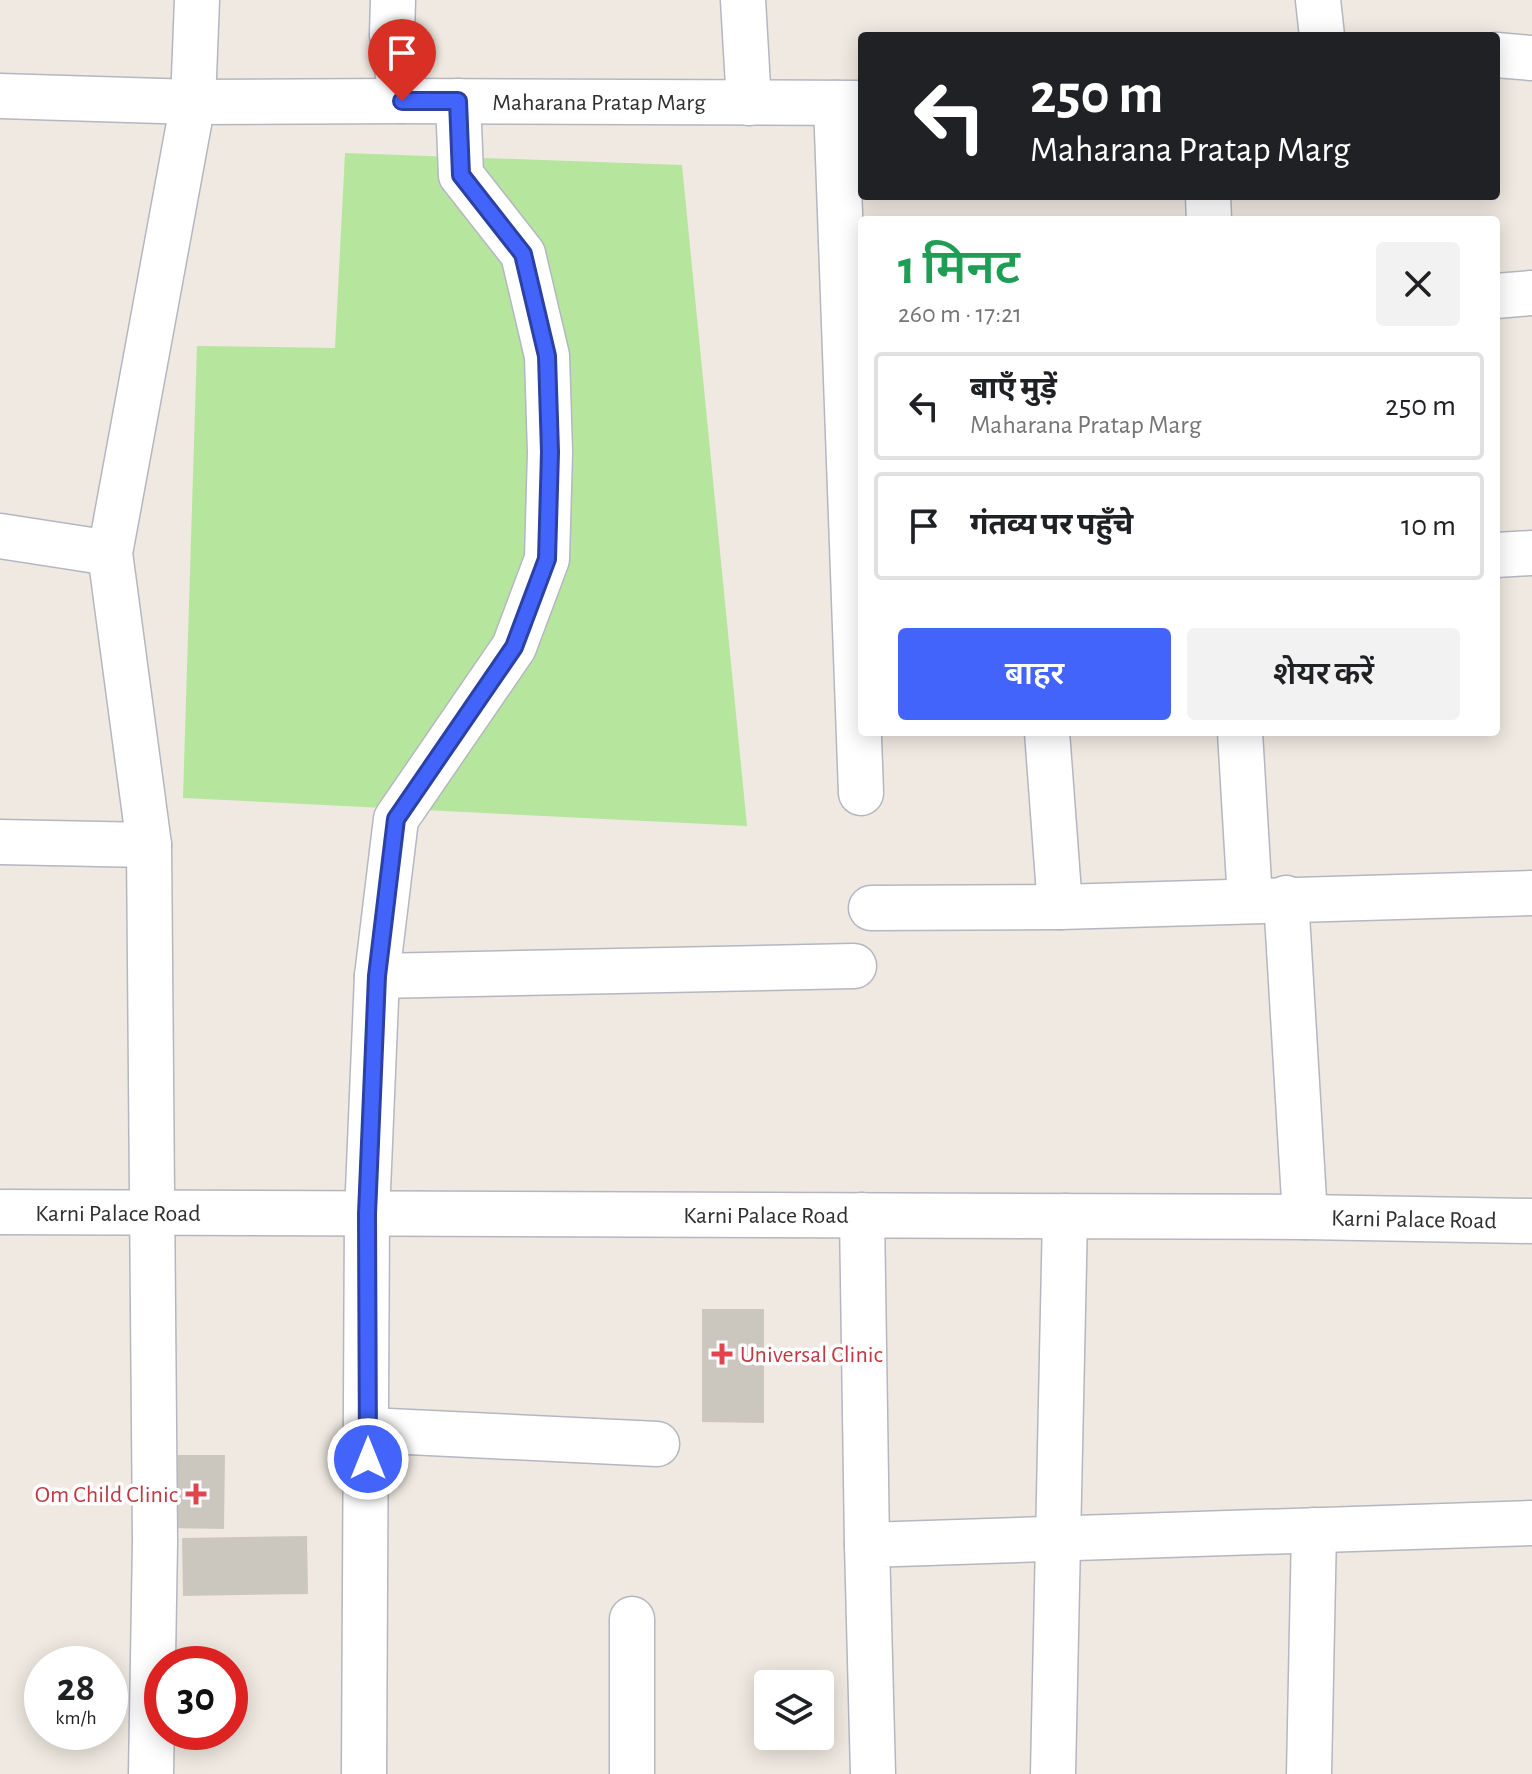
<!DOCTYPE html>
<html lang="hi">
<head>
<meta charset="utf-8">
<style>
	body { margin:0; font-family:"Alegreya Sans","Noto Sans Devanagari",sans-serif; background:#f2f2f2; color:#202124; height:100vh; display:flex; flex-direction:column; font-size:30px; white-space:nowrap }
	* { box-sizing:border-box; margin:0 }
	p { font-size:26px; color:#757577 }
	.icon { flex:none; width:44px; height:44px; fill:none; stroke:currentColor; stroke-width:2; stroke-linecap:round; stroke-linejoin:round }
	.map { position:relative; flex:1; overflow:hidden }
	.side { position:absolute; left:858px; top:216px; width:642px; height:520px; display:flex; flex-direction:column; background:#fff; border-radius:8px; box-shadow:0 4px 20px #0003 }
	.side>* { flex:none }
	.top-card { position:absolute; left:858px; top:32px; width:642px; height:168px; border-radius:8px; box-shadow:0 4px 20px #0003; background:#202124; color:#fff; overflow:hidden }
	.buttons { position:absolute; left:754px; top:1670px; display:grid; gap:16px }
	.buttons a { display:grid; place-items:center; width:80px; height:80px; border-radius:8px; background:#fff; box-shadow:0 4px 20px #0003; font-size:40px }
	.speed { position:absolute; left:24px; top:1646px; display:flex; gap:16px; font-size:40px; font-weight:700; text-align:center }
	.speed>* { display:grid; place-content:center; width:104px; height:104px; border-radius:50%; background:#fff; box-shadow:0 4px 20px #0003; line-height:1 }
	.speed small { font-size:20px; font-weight:400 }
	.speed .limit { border:12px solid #d22; background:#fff; color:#111 }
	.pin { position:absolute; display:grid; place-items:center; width:68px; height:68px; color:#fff; margin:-82px -34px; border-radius:50% 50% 50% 0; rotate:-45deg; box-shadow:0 0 8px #0007 }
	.pin .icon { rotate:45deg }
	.me { position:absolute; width:88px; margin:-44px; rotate:0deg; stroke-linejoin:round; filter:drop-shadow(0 0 6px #0008) }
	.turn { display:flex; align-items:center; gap:28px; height:168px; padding:0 40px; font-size:36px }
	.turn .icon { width:104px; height:104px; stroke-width:2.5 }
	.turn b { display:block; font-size:56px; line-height:68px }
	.round { display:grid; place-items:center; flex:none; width:84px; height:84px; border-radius:8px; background:#f2f2f2 }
	.head { display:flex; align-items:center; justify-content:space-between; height:136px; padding:0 40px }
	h1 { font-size:48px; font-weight:600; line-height:60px; color:#1e9e55 }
	.primary-button { display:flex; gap:16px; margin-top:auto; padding:16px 40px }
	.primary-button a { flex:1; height:92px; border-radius:8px; background:#4264fb; color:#fff; font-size:32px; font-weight:600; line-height:92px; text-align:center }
	.primary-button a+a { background:#f2f2f2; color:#202124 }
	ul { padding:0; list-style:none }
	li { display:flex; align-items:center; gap:24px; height:108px; margin:0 16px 12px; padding:0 24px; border:4px solid #e0e0e0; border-radius:8px }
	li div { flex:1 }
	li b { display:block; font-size:30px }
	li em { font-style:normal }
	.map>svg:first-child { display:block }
</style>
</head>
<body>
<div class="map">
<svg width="1532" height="1774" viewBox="0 0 1532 1774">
	<rect width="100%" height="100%" fill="#efe9e1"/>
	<path fill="#b6e59e" d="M 345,153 L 682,165 L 747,826 L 183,798 L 197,346 L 335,348 Z"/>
	<g fill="#cbc7bf">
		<path d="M 702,1309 L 764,1309 L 764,1423 L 702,1422 Z"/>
		<path d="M 165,1455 L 225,1455 L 224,1529 L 165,1528 Z"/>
		<path d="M 307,1536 L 308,1594 L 183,1596 L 182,1538 Z"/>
	</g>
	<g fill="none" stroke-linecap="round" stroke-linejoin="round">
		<defs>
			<g id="minor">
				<path d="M 393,0 L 392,35 L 402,101"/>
				<path d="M 743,0 L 749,103"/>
				<path d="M 1318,0 L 1322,36"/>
				<path d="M 1496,55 L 1532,58"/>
				<path d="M 0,96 L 193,102 L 402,101 L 862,103"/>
				<path d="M 836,103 L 861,793"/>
				<path d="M 1208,196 L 1209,220"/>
				<path d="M 1496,296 L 1532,293"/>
				<path d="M 0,536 L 110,553"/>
				<path d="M 1496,555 L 1532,553"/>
				<path d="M 1047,732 L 1060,907"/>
				<path d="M 1240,732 L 1250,900"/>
				<path d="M 0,842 L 149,845"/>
				<path d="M 1286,898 L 1305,1217"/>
				<path d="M 871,908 L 1060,907 L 1532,893"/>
				<path d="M 377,976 L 854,966"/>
				<path d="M 0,1212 L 1305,1217 L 1532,1221"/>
				<path d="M 862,1215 L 867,1545"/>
				<path d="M 368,1430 L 657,1444"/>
				<path d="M 632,1619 L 632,1774"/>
				<path d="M 151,1774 L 155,1542 L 149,845 L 110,553 L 193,102 L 197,0"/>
				<path d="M 364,1774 L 367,1214 L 377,976 L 396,819 L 514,647 L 547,559 L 550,452 L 547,356 L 523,254 L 461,175 L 458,101"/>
				<path d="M 873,1774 L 867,1545 L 1532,1523"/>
				<path d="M 1053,1774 L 1065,1216"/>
				<path d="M 1309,1774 L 1314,1530"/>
			</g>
		</defs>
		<use href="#minor" stroke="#b4b7c1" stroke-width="47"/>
		<use href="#minor" stroke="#fff" stroke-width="44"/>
	</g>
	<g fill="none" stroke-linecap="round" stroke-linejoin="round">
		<defs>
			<path id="route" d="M 368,1459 L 367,1214 L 377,976 L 396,819 L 514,647 L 547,559 L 550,452 L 547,356 L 523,254 L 461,175 L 458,101 L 402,101"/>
		</defs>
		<use href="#route" stroke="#2b41a3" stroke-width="20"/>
		<use href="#route" stroke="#4264fb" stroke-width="14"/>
	</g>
	<g fill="#e0444e" stroke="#fff" stroke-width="3">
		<path d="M718 1342h8v8h8v8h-8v8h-8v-8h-8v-8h8z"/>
		<path d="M192 1482h8v8h8v8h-8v8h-8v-8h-8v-8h8z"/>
	</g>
	<g text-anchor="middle" stroke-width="7" stroke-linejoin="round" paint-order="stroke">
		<g font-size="24" fill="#2e2e2e" stroke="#fff">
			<text x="599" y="110">Maharana Pratap Marg</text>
			<text x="118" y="1221">Karni Palace Road</text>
			<text x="766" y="1223">Karni Palace Road</text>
			<text transform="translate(1414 1219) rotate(1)" y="8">Karni Palace Road</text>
		</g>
		<g font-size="24" fill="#be3a42" stroke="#fff" text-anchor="start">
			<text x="740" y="1362">Universal Clinic</text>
			<text x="178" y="1502" text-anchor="end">Om Child Clinic</text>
		</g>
	</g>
</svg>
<div class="buttons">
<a><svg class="icon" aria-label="layers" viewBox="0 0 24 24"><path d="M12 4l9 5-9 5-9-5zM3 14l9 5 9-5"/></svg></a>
</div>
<div class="speed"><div>28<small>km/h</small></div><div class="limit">30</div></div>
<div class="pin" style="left:402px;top:101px;background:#d93025"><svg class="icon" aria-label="arrive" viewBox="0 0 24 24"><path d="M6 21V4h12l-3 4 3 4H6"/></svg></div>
<svg class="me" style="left:368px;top:1459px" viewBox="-20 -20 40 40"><circle r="17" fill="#4264fb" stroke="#fff" stroke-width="3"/><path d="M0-11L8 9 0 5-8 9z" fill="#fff"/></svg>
<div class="top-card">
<div class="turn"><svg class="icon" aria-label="left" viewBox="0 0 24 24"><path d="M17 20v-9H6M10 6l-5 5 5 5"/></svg><div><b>250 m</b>Maharana Pratap Marg</div></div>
</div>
<section class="side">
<div class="head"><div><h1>1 मिनट</h1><p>260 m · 17:21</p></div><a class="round"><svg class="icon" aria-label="close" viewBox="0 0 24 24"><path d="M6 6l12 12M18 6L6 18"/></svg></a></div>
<ul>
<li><svg class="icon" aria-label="left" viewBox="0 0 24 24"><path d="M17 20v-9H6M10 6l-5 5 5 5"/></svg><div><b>बाएँ मुड़ें</b><p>Maharana Pratap Marg</p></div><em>250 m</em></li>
<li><svg class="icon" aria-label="arrive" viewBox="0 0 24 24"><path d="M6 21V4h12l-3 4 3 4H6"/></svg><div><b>गंतव्य पर पहुँचे</b></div><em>10 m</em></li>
</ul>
<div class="primary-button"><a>बाहर</a><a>शेयर करें</a></div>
</section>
</div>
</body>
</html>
